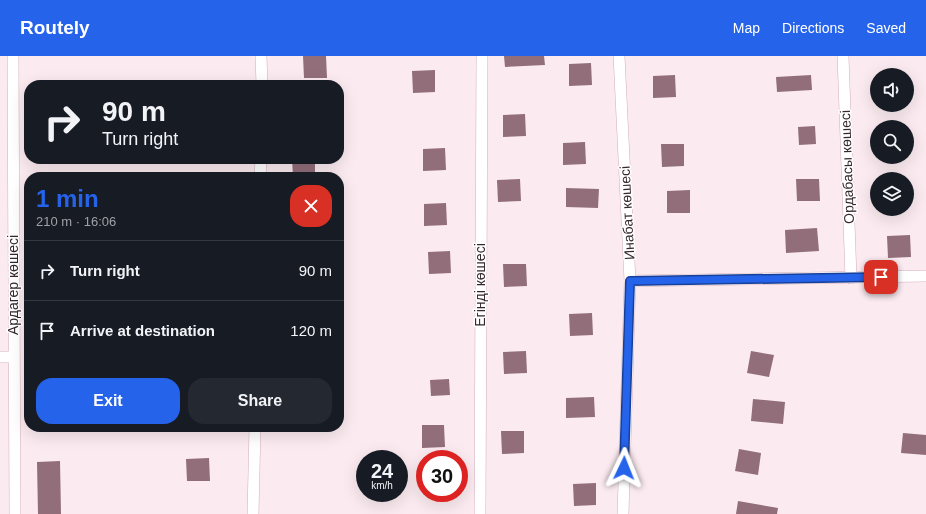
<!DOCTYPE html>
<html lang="en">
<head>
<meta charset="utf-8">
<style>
	body { margin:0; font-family:Helvetica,sans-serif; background:#242831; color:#f1f3f6; height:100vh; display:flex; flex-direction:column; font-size:15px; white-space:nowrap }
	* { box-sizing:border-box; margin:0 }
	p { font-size:13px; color:#9ea1a6 }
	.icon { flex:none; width:22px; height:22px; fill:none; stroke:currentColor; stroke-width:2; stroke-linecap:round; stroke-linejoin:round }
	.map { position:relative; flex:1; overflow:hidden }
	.details { position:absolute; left:24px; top:116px; width:320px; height:260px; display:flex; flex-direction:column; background:#171b24; border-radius:16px; box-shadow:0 4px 16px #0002 }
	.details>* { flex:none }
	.hud { position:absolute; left:24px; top:24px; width:320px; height:84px; border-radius:16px; box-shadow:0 4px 16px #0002; background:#171b24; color:#f1f3f6; overflow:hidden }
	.controls { position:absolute; left:870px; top:12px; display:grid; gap:8px }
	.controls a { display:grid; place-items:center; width:44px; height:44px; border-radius:50%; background:#171b24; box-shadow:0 4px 16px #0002; font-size:20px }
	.speed { position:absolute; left:356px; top:394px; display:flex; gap:8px; font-size:20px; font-weight:700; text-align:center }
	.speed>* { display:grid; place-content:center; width:52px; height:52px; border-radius:50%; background:#171b24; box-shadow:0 4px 16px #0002; line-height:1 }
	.speed small { font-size:10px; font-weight:400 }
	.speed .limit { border:6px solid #d22; background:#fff; color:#111 }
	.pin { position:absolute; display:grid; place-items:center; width:34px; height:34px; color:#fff; margin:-17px; border-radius:8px; box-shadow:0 2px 6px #0006 }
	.me { position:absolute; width:44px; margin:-22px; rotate:2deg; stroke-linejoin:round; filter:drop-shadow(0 0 3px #0008) }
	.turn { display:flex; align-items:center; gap:14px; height:84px; padding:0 12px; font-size:18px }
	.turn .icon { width:52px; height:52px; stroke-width:2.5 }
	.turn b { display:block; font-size:28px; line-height:34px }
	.round { display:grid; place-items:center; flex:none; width:42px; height:42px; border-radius:16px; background:#242831 }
	.headline { display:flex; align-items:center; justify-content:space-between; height:68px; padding:0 12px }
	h1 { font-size:24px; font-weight:600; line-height:30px; color:#2563eb }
	.action { display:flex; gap:8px; margin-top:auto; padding:8px 12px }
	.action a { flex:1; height:46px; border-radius:16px; background:#2563eb; color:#fff; font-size:16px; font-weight:600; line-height:46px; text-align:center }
	.action a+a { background:#242831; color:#f1f3f6 }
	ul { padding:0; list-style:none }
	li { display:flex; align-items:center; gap:12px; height:60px; padding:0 12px; border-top:1px solid #363941 }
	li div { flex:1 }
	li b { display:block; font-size:15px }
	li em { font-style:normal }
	header { display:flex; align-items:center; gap:24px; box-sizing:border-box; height:56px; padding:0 20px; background:#2563eb; color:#fff }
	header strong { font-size:19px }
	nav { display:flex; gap:22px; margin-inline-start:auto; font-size:14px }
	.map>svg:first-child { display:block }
</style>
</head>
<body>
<header>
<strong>Routely</strong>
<nav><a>Map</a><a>Directions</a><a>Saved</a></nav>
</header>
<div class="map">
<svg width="926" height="458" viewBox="0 0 926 458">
	<rect width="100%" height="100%" fill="#fbebf0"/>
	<g fill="#916e7a">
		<path d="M 303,0 L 326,0 L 327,22 L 304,22 Z"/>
		<path d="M 504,0 L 544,0 L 545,9 L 505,11 Z"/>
		<path d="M 591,7 L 592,29 L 569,30 L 569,8 Z"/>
		<path d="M 435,14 L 435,36 L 413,37 L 412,15 Z"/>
		<path d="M 675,19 L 676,41 L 653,42 L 653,20 Z"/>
		<path d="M 811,19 L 812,34 L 777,36 L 776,21 Z"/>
		<path d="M 525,58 L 526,80 L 503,81 L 503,59 Z"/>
		<path d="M 815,70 L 816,88 L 799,89 L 798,71 Z"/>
		<path d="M 585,86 L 586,108 L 563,109 L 563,87 Z"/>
		<path d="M 661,88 L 684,88 L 684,110 L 662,111 Z"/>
		<path d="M 445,92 L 446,114 L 423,115 L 423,93 Z"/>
		<path d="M 292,103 L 315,103 L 315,121 L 293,121 Z"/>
		<path d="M 520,123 L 521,145 L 498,146 L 497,124 Z"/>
		<path d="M 796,123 L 819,123 L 820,145 L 797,145 Z"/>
		<path d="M 566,132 L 599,133 L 598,152 L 566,151 Z"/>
		<path d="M 690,134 L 690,157 L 667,157 L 667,135 Z"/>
		<path d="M 446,147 L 447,169 L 424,170 L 424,148 Z"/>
		<path d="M 817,172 L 819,195 L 786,197 L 785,174 Z"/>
		<path d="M 910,179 L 911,201 L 888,202 L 887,180 Z"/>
		<path d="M 450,195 L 451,217 L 429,218 L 428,196 Z"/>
		<path d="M 503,208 L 526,208 L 527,230 L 504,231 Z"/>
		<path d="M 592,257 L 593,279 L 570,280 L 569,258 Z"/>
		<path d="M 526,295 L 527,317 L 504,318 L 503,296 Z"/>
		<path d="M 751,295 L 774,299 L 769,321 L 747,317 Z"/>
		<path d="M 449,323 L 450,339 L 431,340 L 430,324 Z"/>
		<path d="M 594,341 L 595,361 L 566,362 L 566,342 Z"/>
		<path d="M 753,343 L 785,346 L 783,368 L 751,365 Z"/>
		<path d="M 422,369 L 444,369 L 445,391 L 422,392 Z"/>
		<path d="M 501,375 L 524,375 L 524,397 L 502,398 Z"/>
		<path d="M 903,377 L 926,379 L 926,399 L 901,397 Z"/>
		<path d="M 739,393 L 761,397 L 758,419 L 735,415 Z"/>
		<path d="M 209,402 L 210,425 L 187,425 L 186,403 Z"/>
		<path d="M 60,405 L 61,458 L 38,458 L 37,406 Z"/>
		<path d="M 596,427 L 596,449 L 574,450 L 573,428 Z"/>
		<path d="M 738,445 L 778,452 L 777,458 L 736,458 Z"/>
	</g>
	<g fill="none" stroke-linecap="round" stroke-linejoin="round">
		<defs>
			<g id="minor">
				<path d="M 13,0 L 15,458"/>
				<path d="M 261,0 L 262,29"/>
				<path d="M 619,0 L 630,225 L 623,458"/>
				<path d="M 843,0 L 851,222"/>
				<path d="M 260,121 L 261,103"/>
				<path d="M 630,225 L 926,220"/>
				<path d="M 0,301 L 13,301"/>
				<path d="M 253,458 L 255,371"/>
				<path d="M 480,458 L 482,0"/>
			</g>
		</defs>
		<use href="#minor" stroke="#d3aeba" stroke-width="12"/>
		<use href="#minor" stroke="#fff" stroke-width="11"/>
	</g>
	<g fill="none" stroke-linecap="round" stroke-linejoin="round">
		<defs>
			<path id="route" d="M 624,412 L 630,225 L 881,221"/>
		</defs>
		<use href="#route" stroke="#184099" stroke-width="10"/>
		<use href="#route" stroke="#2563eb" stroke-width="7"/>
	</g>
	<g text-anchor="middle" stroke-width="3" stroke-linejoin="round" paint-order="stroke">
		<g font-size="14" fill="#35272b" stroke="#fff">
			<text transform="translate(847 111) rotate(-92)" y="5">Ордабасы көшесі</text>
			<text transform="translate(627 157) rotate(-93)" y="5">Инабат көшесі</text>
			<text transform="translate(13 229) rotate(-90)" y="5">Ардагер көшесі</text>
			<text transform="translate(480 229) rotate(-90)" y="5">Егінді көшесі</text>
		</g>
	</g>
</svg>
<div class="controls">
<a><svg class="icon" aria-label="sound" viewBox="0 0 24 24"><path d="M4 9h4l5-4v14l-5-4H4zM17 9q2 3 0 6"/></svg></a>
<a><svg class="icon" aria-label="search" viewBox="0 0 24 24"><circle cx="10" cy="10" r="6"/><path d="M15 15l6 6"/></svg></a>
<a><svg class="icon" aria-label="layers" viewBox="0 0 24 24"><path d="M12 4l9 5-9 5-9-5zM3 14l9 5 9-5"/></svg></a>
</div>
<div class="speed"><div>24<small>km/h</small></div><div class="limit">30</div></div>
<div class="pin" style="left:881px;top:221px;background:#d93025"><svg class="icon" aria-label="arrive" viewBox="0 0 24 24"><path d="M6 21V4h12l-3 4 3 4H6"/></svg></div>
<svg class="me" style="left:624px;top:412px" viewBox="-20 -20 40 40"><path d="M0-17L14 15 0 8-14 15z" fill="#2563eb" stroke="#fff" stroke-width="4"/></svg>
<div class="hud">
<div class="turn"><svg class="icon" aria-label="right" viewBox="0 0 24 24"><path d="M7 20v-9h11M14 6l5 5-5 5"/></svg><div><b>90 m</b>Turn right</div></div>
</div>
<section class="details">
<div class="headline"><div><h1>1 min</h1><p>210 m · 16:06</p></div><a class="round" style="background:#d93025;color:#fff"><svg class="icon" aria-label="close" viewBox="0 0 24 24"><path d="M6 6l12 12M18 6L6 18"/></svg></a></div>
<ul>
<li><svg class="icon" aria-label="right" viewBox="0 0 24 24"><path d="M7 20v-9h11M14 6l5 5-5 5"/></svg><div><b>Turn right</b></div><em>90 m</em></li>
<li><svg class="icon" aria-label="arrive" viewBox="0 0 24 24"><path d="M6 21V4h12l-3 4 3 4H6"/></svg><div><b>Arrive at destination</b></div><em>120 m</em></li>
</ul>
<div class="action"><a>Exit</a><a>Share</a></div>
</section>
</div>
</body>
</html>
